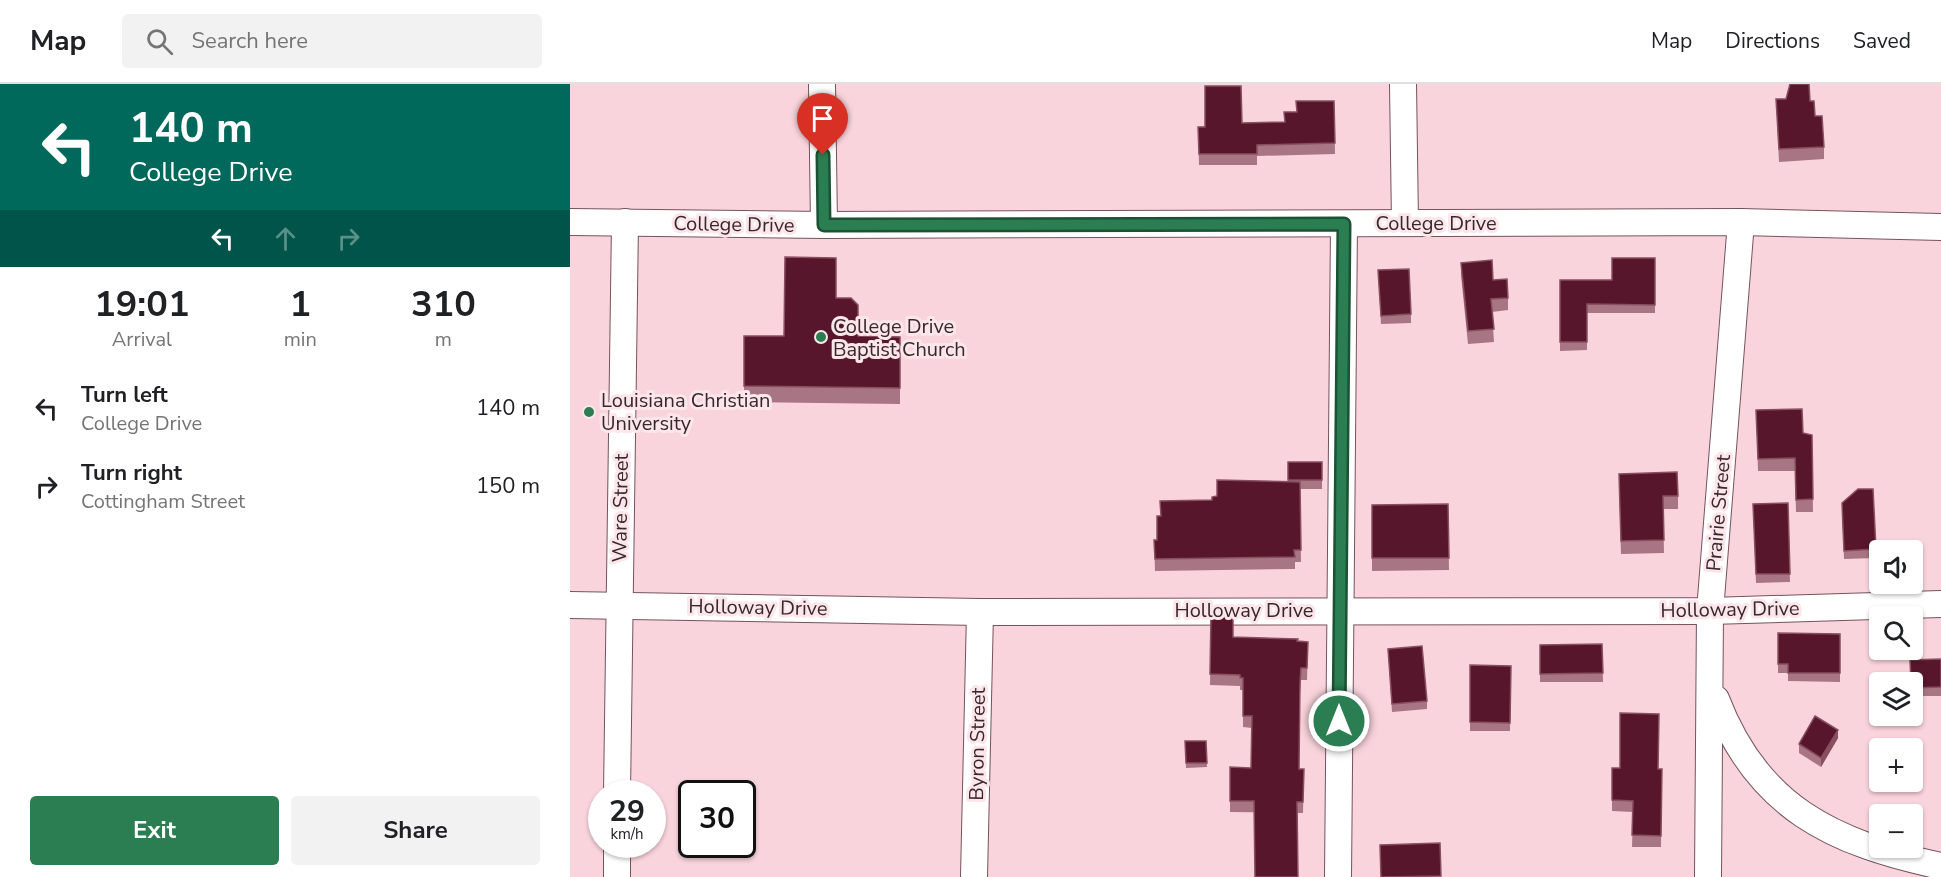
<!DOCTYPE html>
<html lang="en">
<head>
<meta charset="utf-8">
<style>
	body { margin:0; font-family:"Nunito Sans",sans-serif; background:#f2f2f2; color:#202124; height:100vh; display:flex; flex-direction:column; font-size:22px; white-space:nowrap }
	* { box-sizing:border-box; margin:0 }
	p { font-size:20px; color:#757577 }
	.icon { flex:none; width:33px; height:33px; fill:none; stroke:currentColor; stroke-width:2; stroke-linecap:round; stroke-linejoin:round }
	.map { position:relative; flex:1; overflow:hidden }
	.side { display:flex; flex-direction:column; background:#fff; width:570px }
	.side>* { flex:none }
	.guide { background:#00695c; color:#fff; overflow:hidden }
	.controls { position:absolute; left:1299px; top:456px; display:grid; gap:12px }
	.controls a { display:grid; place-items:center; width:54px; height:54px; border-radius:6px; background:#fff; box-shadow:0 2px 4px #0004; font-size:30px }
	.speed { position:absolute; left:18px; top:696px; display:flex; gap:12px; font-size:30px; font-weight:700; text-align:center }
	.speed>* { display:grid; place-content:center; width:78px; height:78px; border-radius:50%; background:#fff; box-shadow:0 2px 4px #0004; line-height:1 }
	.speed small { font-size:15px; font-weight:400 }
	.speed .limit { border:3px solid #111; border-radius:9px; background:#fff; color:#111 }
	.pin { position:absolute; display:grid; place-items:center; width:51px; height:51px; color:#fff; margin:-62px -26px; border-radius:50% 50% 50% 0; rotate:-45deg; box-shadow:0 0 6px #0007 }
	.pin .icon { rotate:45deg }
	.me { position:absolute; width:66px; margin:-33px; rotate:0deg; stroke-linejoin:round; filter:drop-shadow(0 0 4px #0008) }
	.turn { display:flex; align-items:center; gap:21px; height:126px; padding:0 30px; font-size:27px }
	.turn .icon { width:78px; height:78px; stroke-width:2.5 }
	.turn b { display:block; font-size:42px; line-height:51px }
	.lanes { display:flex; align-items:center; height:57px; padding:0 30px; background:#0003; justify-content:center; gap:30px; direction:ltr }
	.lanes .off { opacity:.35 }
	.eta { display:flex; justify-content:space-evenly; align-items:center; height:102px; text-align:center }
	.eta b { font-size:36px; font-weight:700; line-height:42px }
	.primary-button { display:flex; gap:12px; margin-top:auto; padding:12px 30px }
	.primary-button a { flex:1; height:69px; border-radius:6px; background:#2a7e51; color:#fff; font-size:24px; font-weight:700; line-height:69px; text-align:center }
	.primary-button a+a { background:#f2f2f2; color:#202124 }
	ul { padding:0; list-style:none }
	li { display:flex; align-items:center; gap:18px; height:78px; padding:0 30px }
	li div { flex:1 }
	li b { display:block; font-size:22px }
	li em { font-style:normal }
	header { display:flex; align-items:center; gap:36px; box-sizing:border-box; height:84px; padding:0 30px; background:#fff; border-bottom:2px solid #e0e0e0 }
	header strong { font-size:28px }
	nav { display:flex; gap:33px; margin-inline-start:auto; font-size:21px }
	.search { width:420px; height:54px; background:#f2f2f2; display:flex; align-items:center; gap:15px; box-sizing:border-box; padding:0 21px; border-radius:6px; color:#757577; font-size:22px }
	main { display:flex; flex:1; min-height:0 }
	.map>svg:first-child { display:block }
</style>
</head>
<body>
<header>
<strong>Map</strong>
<div class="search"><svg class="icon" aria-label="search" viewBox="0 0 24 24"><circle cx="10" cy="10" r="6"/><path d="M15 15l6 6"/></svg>Search here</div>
<nav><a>Map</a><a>Directions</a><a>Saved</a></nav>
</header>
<main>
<section class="side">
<div class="guide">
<div class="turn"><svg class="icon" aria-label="left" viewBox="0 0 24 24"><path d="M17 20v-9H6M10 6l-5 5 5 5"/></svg><div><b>140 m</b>College Drive</div></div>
<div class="lanes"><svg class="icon" aria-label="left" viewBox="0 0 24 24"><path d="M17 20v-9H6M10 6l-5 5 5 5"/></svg><svg class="icon off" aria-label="ahead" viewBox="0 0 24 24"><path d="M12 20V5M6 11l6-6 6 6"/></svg><svg class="icon off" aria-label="right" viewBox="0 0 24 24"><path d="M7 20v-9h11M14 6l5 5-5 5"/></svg></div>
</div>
<div class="eta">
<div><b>19:01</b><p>Arrival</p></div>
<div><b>1</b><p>min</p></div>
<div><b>310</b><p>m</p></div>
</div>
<ul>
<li><svg class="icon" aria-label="left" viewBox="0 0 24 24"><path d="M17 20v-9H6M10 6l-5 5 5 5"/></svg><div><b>Turn left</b><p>College Drive</p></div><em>140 m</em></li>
<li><svg class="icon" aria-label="right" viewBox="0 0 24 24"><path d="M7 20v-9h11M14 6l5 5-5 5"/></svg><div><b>Turn right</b><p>Cottingham Street</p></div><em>150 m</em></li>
</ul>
<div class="primary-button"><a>Exit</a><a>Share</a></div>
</section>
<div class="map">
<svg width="1371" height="793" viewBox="0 0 1371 793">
	<rect width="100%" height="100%" fill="#fad4dc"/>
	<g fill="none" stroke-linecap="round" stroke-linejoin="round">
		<defs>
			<g id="minor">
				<path d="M 252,0 L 254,141"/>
				<path d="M 833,0 L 835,139"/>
				<path d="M 0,138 L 254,141 L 1171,138 L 1371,143"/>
				<path d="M 0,521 L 410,528 L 1140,527 L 1371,520"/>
				<path d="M 1146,615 C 1187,723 1262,759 1371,782"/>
				<path d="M 47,710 L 55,138"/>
				<path d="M 47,793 L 47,760"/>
				<path d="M 404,793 L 410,528"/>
				<path d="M 768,793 L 774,140"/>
				<path d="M 1138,793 L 1140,527 L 1171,138"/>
			</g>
		</defs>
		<use href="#minor" stroke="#74545b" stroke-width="28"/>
		<use href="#minor" stroke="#fff" stroke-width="26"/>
	</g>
	<g fill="#a87584">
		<path d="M 1206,15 L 1240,17 L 1254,63 L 1254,75 L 1209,78 Z"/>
		<path d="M 764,17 L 765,70 L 687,72 L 687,81 L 629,81 L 628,43 L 672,39 L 714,38 L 727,28 Z"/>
		<path d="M 1085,174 L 1085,229 L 1017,229 L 1017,266 L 990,267 L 990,196 L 1042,196 Z"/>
		<path d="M 891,179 L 923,196 L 938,214 L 938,226 L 922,228 L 924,258 L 898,260 L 891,191 Z"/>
		<path d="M 808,186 L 841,230 L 841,239 L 811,240 Z"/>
		<path d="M 266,214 L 288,252 L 330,253 L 330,320 L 174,318 L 174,252 L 214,252 Z"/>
		<path d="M 1186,326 L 1233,349 L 1242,351 L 1243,428 L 1226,428 L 1225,387 L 1188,387 Z"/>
		<path d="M 718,378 L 752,378 L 752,405 L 730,405 L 731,478 L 725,478 L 725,485 L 585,487 L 584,456 L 587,456 L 590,432 L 642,416 L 647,412 L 718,397 Z"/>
		<path d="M 1049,402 L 1108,412 L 1108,425 L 1093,425 L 1094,469 L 1051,470 Z"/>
		<path d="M 1218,419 L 1220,498 L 1186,499 L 1183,420 Z"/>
		<path d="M 878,420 L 879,486 L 802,487 L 802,421 Z"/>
		<path d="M 1272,428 L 1306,465 L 1306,474 L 1274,475 Z"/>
		<path d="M 641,531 L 663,553 L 738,558 L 737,596 L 731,596 L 730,610 L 729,685 L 734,685 L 733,729 L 660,728 L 660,683 L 681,684 L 682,644 L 673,643 L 673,606 L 670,606 L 670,602 L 640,601 Z"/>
		<path d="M 1208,549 L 1270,550 L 1270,598 L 1218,597 L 1218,589 L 1208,589 Z"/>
		<path d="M 1032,560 L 1033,598 L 970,598 L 970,561 Z"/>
		<path d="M 818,565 L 857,617 L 857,625 L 822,628 Z"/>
		<path d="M 1371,575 L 1371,612 L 1342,612 L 1342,598 Z"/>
		<path d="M 900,581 L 941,582 L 940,647 L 900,647 Z"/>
		<path d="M 1268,654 L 1251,683 L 1229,669 L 1229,660 Z"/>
		<path d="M 615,657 L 636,657 L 637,683 L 616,684 Z"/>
		<path d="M 1042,684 L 1092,685 L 1091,763 L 1062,763 L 1063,728 L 1042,727 Z"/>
	</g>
	<path fill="#884f61" d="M 1268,646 L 1268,654 L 1251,683 L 1251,674 Z"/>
	<g fill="#57162c" stroke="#884f61" stroke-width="1.5">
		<path d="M 1220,0 L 1239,0 L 1240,17 L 1244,17 L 1245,32 L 1252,32 L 1254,63 L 1209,65 L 1206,15 L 1216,15 Z"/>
		<path d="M 635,2 L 671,2 L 672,39 L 715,38 L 714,28 L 727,28 L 726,17 L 764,17 L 765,59 L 687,61 L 687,70 L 629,70 L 628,43 L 635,43 Z"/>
		<path d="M 215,173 L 266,174 L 266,214 L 281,214 L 288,221 L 288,252 L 330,253 L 330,304 L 174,302 L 174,252 L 214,252 Z"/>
		<path d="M 1042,174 L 1085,174 L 1085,221 L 1017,220 L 1017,258 L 990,258 L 990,196 L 1042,196 Z"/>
		<path d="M 922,176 L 923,196 L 937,195 L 938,214 L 921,215 L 924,245 L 898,247 L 891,179 Z"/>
		<path d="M 839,185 L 841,230 L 811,232 L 808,186 Z"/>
		<path d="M 1232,325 L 1233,349 L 1242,351 L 1243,415 L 1226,416 L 1225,374 L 1188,375 L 1186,326 Z"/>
		<rect x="718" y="378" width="34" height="18"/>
		<path d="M 1107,388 L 1108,412 L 1093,412 L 1094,456 L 1051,457 L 1049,390 Z"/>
		<path d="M 647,396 L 730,398 L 731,466 L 724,466 L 725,473 L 585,475 L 584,456 L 587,456 L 587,432 L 591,432 L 590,417 L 642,416 L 642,413 L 647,412 Z"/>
		<path d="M 1288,405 L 1303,405 L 1306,465 L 1274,467 L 1272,419 Z"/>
		<path d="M 1218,419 L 1220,490 L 1186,490 L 1183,420 Z"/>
		<path d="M 878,420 L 879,474 L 802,474 L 802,421 Z"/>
		<path d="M 641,531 L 663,531 L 663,553 L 728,555 L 727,557 L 738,558 L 737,584 L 731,584 L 730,599 L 729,685 L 734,685 L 733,718 L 727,718 L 728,793 L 685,793 L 684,717 L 660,717 L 660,683 L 681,684 L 682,632 L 673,632 L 673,594 L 670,594 L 670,591 L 640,590 Z"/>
		<path d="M 1208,549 L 1270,550 L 1270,589 L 1218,589 L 1218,580 L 1208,580 Z"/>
		<path d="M 1032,560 L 1033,589 L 970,590 L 970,561 Z"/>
		<path d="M 852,562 L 857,617 L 822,620 L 818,565 Z"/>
		<path d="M 1371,575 L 1371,603 L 1342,604 L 1342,598 L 1341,598 L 1340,576 Z"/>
		<path d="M 900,581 L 941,582 L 940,639 L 900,638 Z"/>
		<path d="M 1050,629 L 1089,630 L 1088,685 L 1092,685 L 1091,752 L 1062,751 L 1063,717 L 1042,716 L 1042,684 L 1050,684 Z"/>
		<path d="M 1245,632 L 1268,646 L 1251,674 L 1229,660 Z"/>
		<path d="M 615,657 L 636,657 L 637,679 L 616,679 Z"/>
		<path d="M 870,759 L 871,792 L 811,793 L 810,761 Z"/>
	</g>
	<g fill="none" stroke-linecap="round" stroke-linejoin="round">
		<defs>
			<path id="route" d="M 253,71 L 254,141 L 774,140 L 769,637"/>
		</defs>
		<use href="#route" stroke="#1b5235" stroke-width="15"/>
		<use href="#route" stroke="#2a7e51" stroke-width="10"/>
	</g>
	<g fill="#2a7e51" stroke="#fde6ea" stroke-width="2">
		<circle cx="251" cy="253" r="6"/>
		<circle cx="19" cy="328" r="6"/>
	</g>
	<g text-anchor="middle" stroke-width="6" stroke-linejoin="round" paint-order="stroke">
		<g font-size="20" fill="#37282b" stroke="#fde6ea">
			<text x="866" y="146">College Drive</text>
			<text transform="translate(164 140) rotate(1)" y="7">College Drive</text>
			<text transform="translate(50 424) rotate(-89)" y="7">Ware Street</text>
			<text transform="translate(1148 429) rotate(-85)" y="7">Prairie Street</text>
			<text transform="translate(188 523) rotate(1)" y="7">Holloway Drive</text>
			<text transform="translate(1160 525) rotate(-1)" y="7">Holloway Drive</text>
			<text x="674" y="533">Holloway Drive</text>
			<text transform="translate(407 660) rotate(-89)" y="7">Byron Street</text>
		</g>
		<g font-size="20" fill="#37282b" stroke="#fde6ea" text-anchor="start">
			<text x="263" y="249">College Drive<tspan x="263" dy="23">Baptist Church</tspan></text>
			<text x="31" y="323">Louisiana Christian<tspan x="31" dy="23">University</tspan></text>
		</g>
	</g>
</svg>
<div class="controls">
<a><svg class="icon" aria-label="sound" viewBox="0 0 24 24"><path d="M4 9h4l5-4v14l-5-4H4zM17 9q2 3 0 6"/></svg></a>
<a><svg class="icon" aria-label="search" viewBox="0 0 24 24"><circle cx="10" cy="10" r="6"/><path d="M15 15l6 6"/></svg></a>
<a><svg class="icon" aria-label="layers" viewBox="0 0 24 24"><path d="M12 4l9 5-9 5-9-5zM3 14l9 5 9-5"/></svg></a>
<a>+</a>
<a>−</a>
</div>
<div class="speed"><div>29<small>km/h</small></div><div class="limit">30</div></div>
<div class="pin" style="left:253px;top:71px;background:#d93025"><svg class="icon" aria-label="arrive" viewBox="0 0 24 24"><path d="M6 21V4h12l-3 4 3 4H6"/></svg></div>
<svg class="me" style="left:769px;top:637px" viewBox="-20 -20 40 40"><circle r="17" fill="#2a7e51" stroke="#fff" stroke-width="3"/><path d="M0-11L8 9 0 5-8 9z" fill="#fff"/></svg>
</div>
</main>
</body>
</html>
